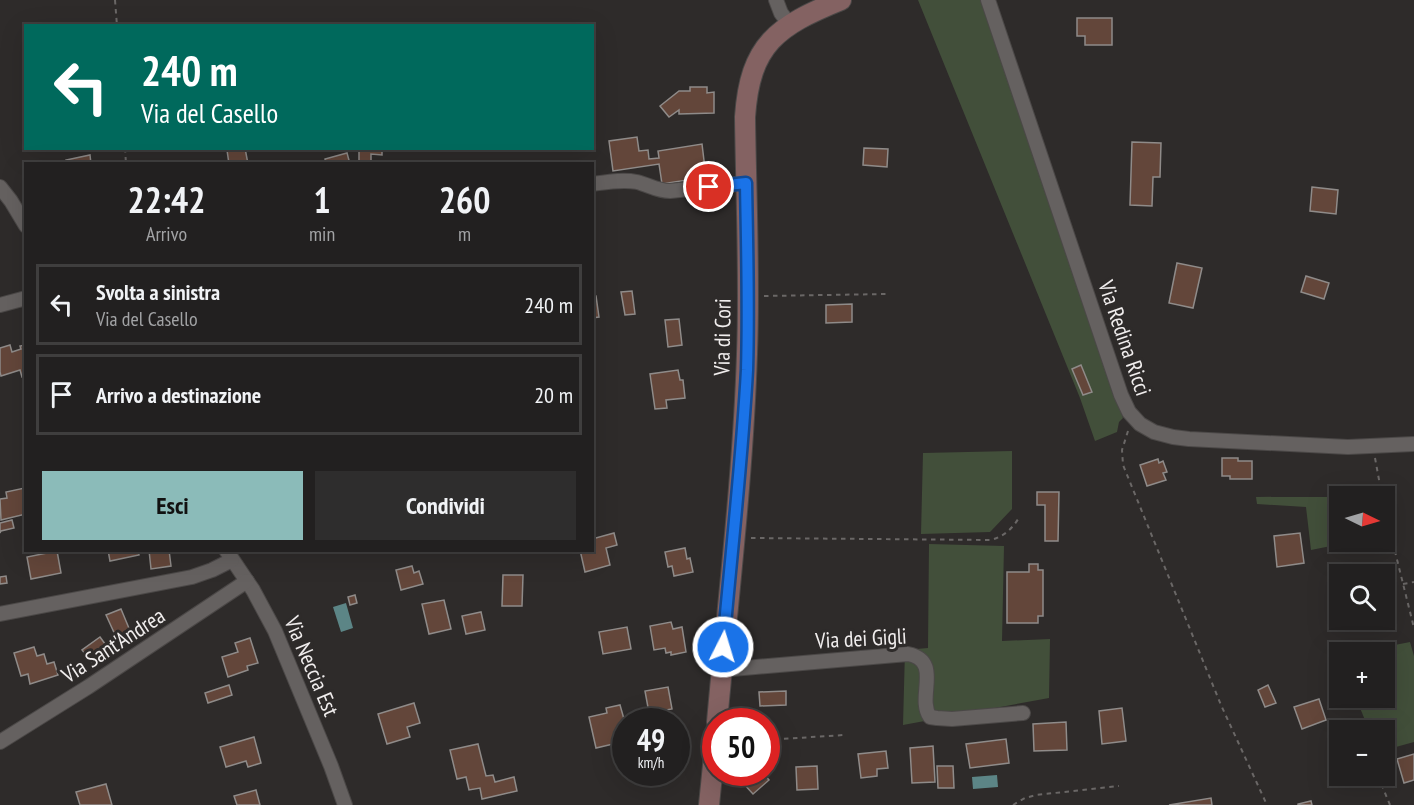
<!DOCTYPE html>
<html lang="it">
<head>
<meta charset="utf-8">
<style>
	body { margin:0; font-family:"PT Sans Narrow",sans-serif; background:#2e2d2d; color:#f1f3f6; height:100vh; display:flex; flex-direction:column; font-size:22px; white-space:nowrap }
	* { box-sizing:border-box; margin:0 }
	p { font-size:20px; color:#a2a3a5 }
	.icon { flex:none; width:33px; height:33px; fill:none; stroke:currentColor; stroke-width:2; stroke-linecap:round; stroke-linejoin:round }
	.map { position:relative; flex:1; overflow:hidden }
	.details { position:absolute; left:24px; top:162px; width:570px; height:390px; display:flex; flex-direction:column; background:#222020; border-radius:0px; box-shadow:0 6px 24px #0002,0 0 0 2px #3f3e3e }
	.details>* { flex:none }
	.guide { position:absolute; left:24px; top:24px; width:570px; height:126px; border-radius:0px; box-shadow:0 6px 24px #0002,0 0 0 2px #3f3e3e; background:#00695c; color:#fff; overflow:hidden }
	.needle { width:39px; rotate:95deg }
	.buttons { position:absolute; left:1329px; top:486px; display:grid; gap:12px }
	.buttons a { display:grid; place-items:center; width:66px; height:66px; border-radius:0px; background:#222020; box-shadow:0 6px 24px #0002,0 0 0 2px #3f3e3e; font-size:30px }
	.speed { position:absolute; left:612px; top:708px; display:flex; gap:12px; font-size:30px; font-weight:700; text-align:center }
	.speed>* { display:grid; place-content:center; width:78px; height:78px; border-radius:50%; background:#222020; box-shadow:0 6px 24px #0002,0 0 0 2px #3f3e3e; line-height:1 }
	.speed small { font-size:15px; font-weight:400 }
	.speed .limit { border:9px solid #d22; background:#fff; color:#111 }
	.pin { position:absolute; display:grid; place-items:center; width:51px; height:51px; color:#fff; margin:-26px; border:3px solid #fff; border-radius:50%; box-shadow:0 2px 6px #0007 }
	.me { position:absolute; width:66px; margin:-33px; rotate:5deg; stroke-linejoin:round; filter:drop-shadow(0 0 4px #0008) }
	.turn { display:flex; align-items:center; gap:21px; height:126px; padding:0 18px; font-size:27px }
	.turn .icon { width:78px; height:78px; stroke-width:2.5 }
	.turn b { display:block; font-size:42px; line-height:51px }
	.eta { display:flex; justify-content:space-evenly; align-items:center; height:102px; text-align:center }
	.eta b { font-size:36px; font-weight:800; line-height:42px }
	.cta { display:flex; gap:12px; margin-top:auto; padding:12px 18px }
	.cta a { flex:1; height:69px; border-radius:0px; background:#8bbbb9; color:#111; font-size:24px; font-weight:800; line-height:69px; text-align:center }
	.cta a+a { background:#2e2d2d; color:#f1f3f6 }
	ul { padding:0; list-style:none }
	li { display:flex; align-items:center; gap:18px; height:81px; margin:0 12px 9px; padding:0 6px; border:3px solid #3f3e3e; border-radius:0px }
	li div { flex:1 }
	li b { display:block; font-size:22px }
	li em { font-style:normal }
	.map>svg:first-child { display:block }
</style>
</head>
<body>
<div class="map">
<svg width="1414" height="805" viewBox="0 0 1414 805">
	<rect width="100%" height="100%" fill="#2e2b2a"/>
	<g fill="#424f3a" fill-rule="evenodd">
		<path d="M 918,0 L 981,0 L 1123,418 L 1119,422 L 1117,432 L 1095,441 L 1080,398 ZM 1081,365 L 1092,392 L 1083,395 L 1073,369 Z"/>
		<path d="M 1012,451 L 1012,509 L 990,532 L 921,534 L 923,453 Z"/>
		<path d="M 1340,496 L 1340,542 L 1351,542 L 1311,550 L 1306,507 L 1257,504 L 1256,497 L 1375,496 Z"/>
		<path d="M 929,544 L 1004,546 L 1002,641 L 1050,639 L 1049,698 L 903,725 L 905,650 L 928,648 Z"/>
		<path d="M 1410,642 L 1414,656 L 1414,742 L 1385,750 L 1384,730 L 1369,730 L 1356,698 L 1384,698 L 1384,652 L 1359,652 Z"/>
	</g>
	<g fill="#5c8586">
		<path d="M 346,603 L 353,628 L 341,632 L 333,607 Z"/>
		<path d="M 997,775 L 998,787 L 973,789 L 972,777 Z"/>
	</g>
	<g fill="#63463a" stroke="#8f8b89" stroke-width="1.5">
		<path d="M 1077,18 L 1112,18 L 1112,45 L 1085,45 L 1085,36 L 1077,36 Z"/>
		<path d="M 690,87 L 707,87 L 707,93 L 714,92 L 714,113 L 679,114 L 679,110 L 669,117 L 660,106 L 679,91 L 690,91 Z"/>
		<path d="M 637,137 L 639,151 L 648,150 L 649,159 L 659,158 L 658,151 L 702,144 L 706,177 L 662,184 L 659,164 L 613,171 L 609,141 Z"/>
		<path d="M 1132,142 L 1161,143 L 1160,177 L 1153,177 L 1152,206 L 1130,205 Z"/>
		<path d="M 232,148 L 245,148 L 248,164 L 229,164 L 227,150 Z"/>
		<path d="M 359,148 L 382,148 L 382,155 L 371,154 L 371,164 L 359,164 Z"/>
		<path d="M 864,148 L 888,149 L 887,167 L 863,165 Z"/>
		<path d="M 347,153 L 350,164 L 326,164 L 325,159 Z"/>
		<path d="M 90,155 L 91,164 L 67,164 L 66,160 Z"/>
		<path d="M 1312,187 L 1338,190 L 1336,214 L 1310,211 Z"/>
		<path d="M 1177,263 L 1202,268 L 1193,308 L 1169,303 Z"/>
		<path d="M 1306,276 L 1329,283 L 1324,299 L 1301,292 Z"/>
		<path d="M 632,291 L 635,314 L 625,315 L 621,292 Z"/>
		<path d="M 592,296 L 596,296 L 599,317 L 592,318 Z"/>
		<path d="M 852,304 L 852,322 L 826,323 L 826,305 Z"/>
		<path d="M 679,319 L 682,345 L 668,347 L 665,320 Z"/>
		<path d="M 10,345 L 12,352 L 21,349 L 20,346 L 26,345 L 26,375 L 22,377 L 20,370 L 1,376 L 0,372 L 0,348 Z"/>
		<path d="M 1081,365 L 1092,392 L 1083,395 L 1072,369 Z"/>
		<path d="M 678,370 L 680,380 L 683,380 L 685,398 L 666,400 L 667,408 L 655,409 L 650,374 Z"/>
		<path d="M 1222,458 L 1238,458 L 1238,461 L 1252,461 L 1252,479 L 1230,479 L 1230,476 L 1222,476 Z"/>
		<path d="M 1158,459 L 1159,463 L 1163,461 L 1167,472 L 1163,473 L 1166,480 L 1147,486 L 1140,465 Z"/>
		<path d="M 26,475 L 26,514 L 1,520 L 0,499 L 7,498 L 6,492 L 25,488 L 23,476 Z"/>
		<path d="M 1037,492 L 1059,492 L 1058,541 L 1045,541 L 1045,505 L 1037,505 Z"/>
		<path d="M 12,520 L 14,528 L 1,531 L 0,533 L 0,523 Z"/>
		<path d="M 614,533 L 617,545 L 606,548 L 610,565 L 585,572 L 580,550 L 592,550 L 592,539 Z"/>
		<path d="M 1300,533 L 1304,563 L 1277,567 L 1274,536 Z"/>
		<path d="M 685,548 L 687,559 L 690,558 L 693,572 L 674,576 L 672,566 L 668,567 L 665,552 Z"/>
		<path d="M 108,550 L 138,550 L 139,555 L 110,561 Z"/>
		<path d="M 149,550 L 169,550 L 171,566 L 151,569 Z"/>
		<path d="M 57,551 L 61,573 L 31,579 L 27,557 Z"/>
		<path d="M 1029,564 L 1038,564 L 1038,570 L 1043,570 L 1043,616 L 1038,616 L 1038,623 L 1007,623 L 1007,572 L 1029,572 Z"/>
		<path d="M 412,566 L 414,573 L 419,571 L 423,584 L 401,590 L 396,570 Z"/>
		<path d="M 503,575 L 523,575 L 522,606 L 502,606 Z"/>
		<path d="M 6,576 L 7,583 L 0,584 L 0,577 Z"/>
		<path d="M 355,595 L 357,603 L 350,605 L 348,597 Z"/>
		<path d="M 444,600 L 451,629 L 429,634 L 422,604 Z"/>
		<path d="M 121,609 L 131,633 L 117,639 L 106,615 Z"/>
		<path d="M 481,612 L 485,630 L 466,634 L 462,616 Z"/>
		<path d="M 671,622 L 673,629 L 682,627 L 686,652 L 671,655 L 671,652 L 666,653 L 665,648 L 654,650 L 650,626 Z"/>
		<path d="M 627,627 L 631,649 L 603,654 L 599,632 Z"/>
		<path d="M 100,637 L 111,652 L 94,665 L 82,650 Z"/>
		<path d="M 250,638 L 258,663 L 247,666 L 248,670 L 228,677 L 222,657 L 238,652 L 235,643 Z"/>
		<path d="M 34,647 L 37,656 L 44,654 L 47,664 L 54,662 L 58,675 L 30,684 L 28,674 L 21,676 L 14,653 Z"/>
		<path d="M 229,685 L 232,695 L 208,703 L 205,693 Z"/>
		<path d="M 1268,685 L 1276,703 L 1265,707 L 1258,690 Z"/>
		<path d="M 668,687 L 672,709 L 649,713 L 645,691 Z"/>
		<path d="M 786,691 L 786,705 L 760,706 L 759,692 Z"/>
		<path d="M 1319,699 L 1326,720 L 1302,729 L 1294,707 Z"/>
		<path d="M 414,703 L 420,723 L 407,727 L 410,737 L 387,744 L 378,714 Z"/>
		<path d="M 620,705 L 626,726 L 626,741 L 596,748 L 589,717 L 607,713 L 606,708 Z"/>
		<path d="M 1122,708 L 1126,741 L 1102,744 L 1099,711 Z"/>
		<path d="M 1066,722 L 1067,750 L 1034,751 L 1033,724 Z"/>
		<path d="M 254,737 L 261,763 L 248,767 L 246,761 L 226,767 L 220,747 Z"/>
		<path d="M 1006,739 L 1009,763 L 970,768 L 966,744 Z"/>
		<path d="M 478,744 L 486,776 L 493,775 L 495,782 L 514,777 L 517,791 L 482,799 L 480,788 L 469,790 L 466,777 L 457,779 L 450,750 Z"/>
		<path d="M 933,746 L 935,782 L 912,783 L 910,748 Z"/>
		<path d="M 886,751 L 888,768 L 877,769 L 877,776 L 861,778 L 858,754 Z"/>
		<path d="M 1414,754 L 1414,780 L 1404,783 L 1397,759 Z"/>
		<path d="M 817,766 L 818,789 L 797,790 L 796,767 Z"/>
		<path d="M 937,766 L 953,766 L 954,788 L 938,788 Z"/>
		<path d="M 733,772 L 762,772 L 769,780 L 753,794 Z"/>
		<path d="M 106,784 L 112,805 L 80,805 L 76,792 Z"/>
		<path d="M 256,790 L 260,805 L 237,805 L 234,796 Z"/>
		<path d="M 1211,798 L 1212,805 L 1169,805 Z"/>
		<path d="M 1311,801 L 1312,805 L 1298,805 L 1298,804 Z"/>
	</g>
	<g fill="none" stroke-linecap="round" stroke-linejoin="round">
		<defs>
			<g id="street">
				<path d="M 776,0 L 781,13 L 790,25"/>
				<path d="M 988,0 L 1121,395 L 1129,412 L 1140,424 L 1154,432 L 1173,437 L 1189,439 L 1348,447 L 1414,444"/>
				<path d="M 592,184 C 607,182 622,179 637,182 C 649,185 657,191 670,191 L 746,183"/>
				<path d="M 0,187 L 11,201 L 26,226"/>
				<path d="M 0,305 L 26,298"/>
				<path d="M 226,550 L 253,590 L 275,631 L 331,766 L 345,805"/>
				<path d="M 0,614 L 192,577 L 212,570 L 232,560"/>
				<path d="M 721,670 L 908,654 C 943,661 916,697 930,717 L 937,718 L 952,719 L 1023,713"/>
				<path d="M 0,742 L 88,687 L 247,581"/>
			</g>
			<g id="secondary">
				<path d="M 717,722 C 728,599 743,477 747,354 C 750,275 746,196 745,117 C 750,44 777,26 841,0"/>
				<path d="M 709,805 L 716,735"/>
			</g>
		</defs>
		<use href="#street" stroke="#4b4847" stroke-width="16"/>
		<use href="#secondary" stroke="#4b4847" stroke-width="22"/>
		<g stroke="#6a6766" stroke-width="2" stroke-dasharray="4.5 4.5" stroke-linecap="butt">
			<path d="M 115,0 L 117,26"/>
			<path d="M 125,148 L 126,164"/>
			<path d="M 764,296 L 887,294"/>
			<path d="M 1128,431 L 1122,450 L 1123,465 L 1221,705 L 1267,805"/>
			<path d="M 1375,458 L 1382,496"/>
			<path d="M 1384,507 L 1414,628"/>
			<path d="M 751,538 L 991,540 C 1005,536 1013,528 1020,516"/>
			<path d="M 1403,584 L 1414,582"/>
			<path d="M 1336,731 L 1340,733"/>
			<path d="M 766,740 L 844,735"/>
			<path d="M 1378,776 L 1390,805"/>
			<path d="M 1013,805 L 1025,798 L 1036,795 L 1119,786"/>
		</g>
		<use href="#street" stroke="#656160" stroke-width="14"/>
		<use href="#secondary" stroke="#846262" stroke-width="20"/>
	</g>
	<g fill="none" stroke-linecap="round" stroke-linejoin="round">
		<defs>
			<path id="route" d="M 709,187 L 746,183 C 747,245 749,307 747,370 C 742,462 731,555 723,647"/>
		</defs>
		<use href="#route" stroke="#114b97" stroke-width="15"/>
		<use href="#route" stroke="#1a73e8" stroke-width="10"/>
	</g>
	<g text-anchor="middle" stroke-width="6" stroke-linejoin="round" paint-order="stroke">
		<g font-size="22" fill="#f0eded" stroke="#2e2b2a">
			<text transform="translate(722 337) rotate(-89)" y="8">Via di Cori</text>
			<text transform="translate(1125 338) rotate(71)" y="8">Via Redina Ricci</text>
			<text transform="translate(861 638) rotate(-3)" y="8">Via dei Gigli</text>
			<text transform="translate(113 645) rotate(-33)" y="8">Via Sant'Andrea</text>
			<text transform="translate(312 666) rotate(67)" y="8">Via Neccia Est</text>
		</g>
	</g>
</svg>
<div class="buttons">
<a><svg class="needle" viewBox="-14 -14 28 28"><path d="M0-13l5 13h-10z" fill="#e53935"/><path d="M0 13l5-13h-10z" fill="#a2a3a5"/></svg></a>
<a><svg class="icon" aria-label="search" viewBox="0 0 24 24"><circle cx="10" cy="10" r="6"/><path d="M15 15l6 6"/></svg></a>
<a>+</a>
<a>−</a>
</div>
<div class="speed"><div>49<small>km/h</small></div><div class="limit">50</div></div>
<div class="pin" style="left:709px;top:187px;background:#d93025"><svg class="icon" aria-label="arrive" viewBox="0 0 24 24"><path d="M6 21V4h12l-3 4 3 4H6"/></svg></div>
<svg class="me" style="left:723px;top:647px" viewBox="-20 -20 40 40"><circle r="17" fill="#1a73e8" stroke="#fff" stroke-width="3"/><path d="M0-11L8 9 0 5-8 9z" fill="#fff"/></svg>
<div class="guide">
<div class="turn"><svg class="icon" aria-label="left" viewBox="0 0 24 24"><path d="M17 20v-9H6M10 6l-5 5 5 5"/></svg><div><b>240 m</b>Via del Casello</div></div>
</div>
<section class="details">
<div class="eta">
<div><b>22:42</b><p>Arrivo</p></div>
<div><b>1</b><p>min</p></div>
<div><b>260</b><p>m</p></div>
</div>
<ul>
<li><svg class="icon" aria-label="left" viewBox="0 0 24 24"><path d="M17 20v-9H6M10 6l-5 5 5 5"/></svg><div><b>Svolta a sinistra</b><p>Via del Casello</p></div><em>240 m</em></li>
<li><svg class="icon" aria-label="arrive" viewBox="0 0 24 24"><path d="M6 21V4h12l-3 4 3 4H6"/></svg><div><b>Arrivo a destinazione</b></div><em>20 m</em></li>
</ul>
<div class="cta"><a>Esci</a><a>Condividi</a></div>
</section>
</div>
</body>
</html>
